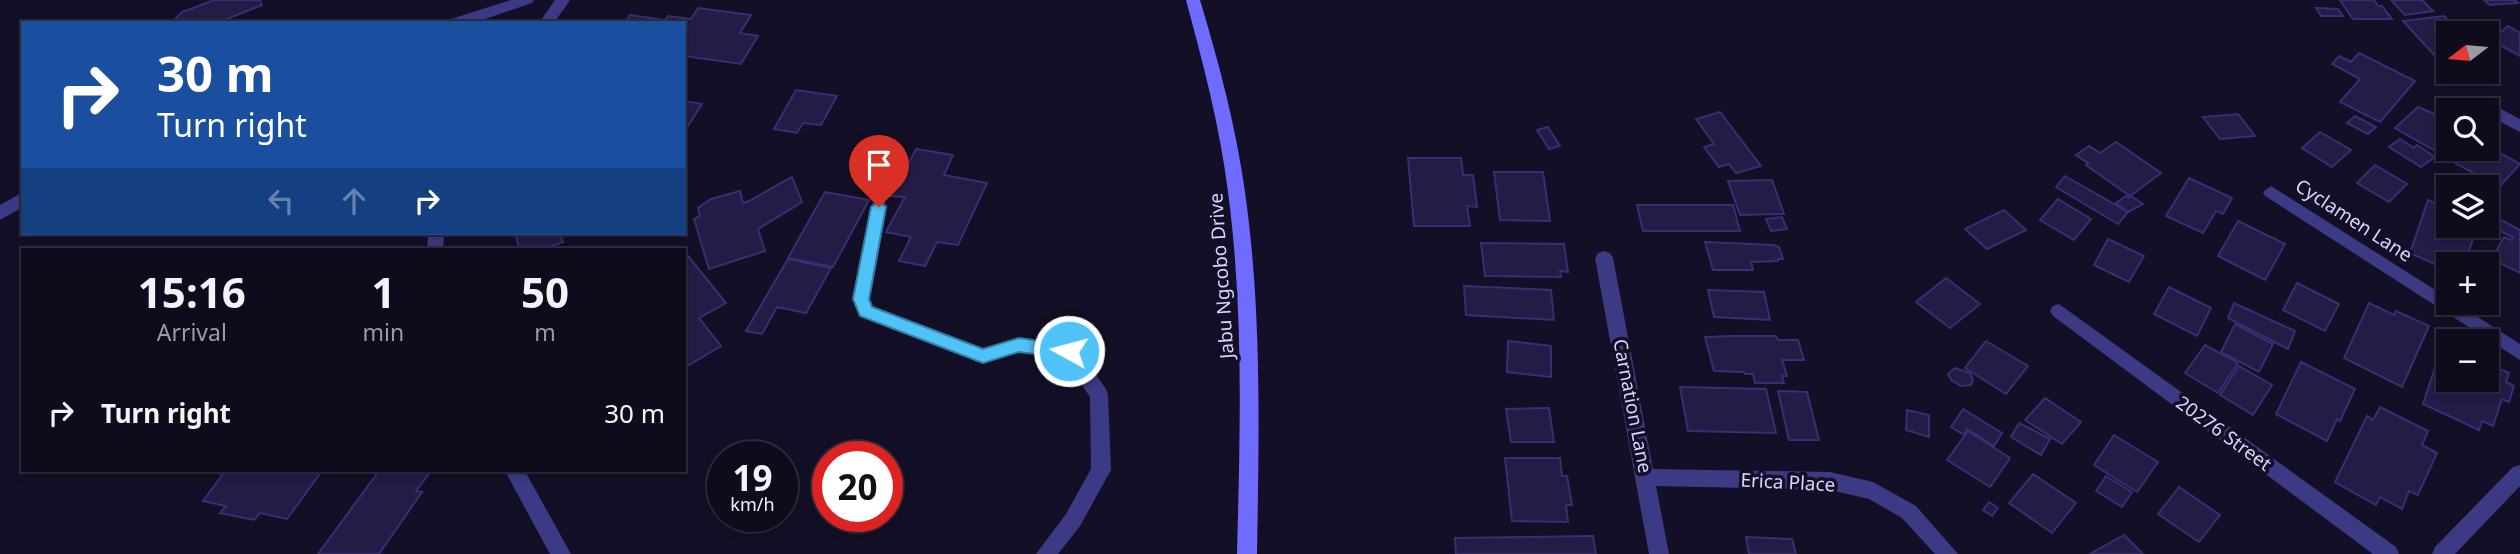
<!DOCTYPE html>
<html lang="en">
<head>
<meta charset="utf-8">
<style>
	body { margin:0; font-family:"Noto Sans",sans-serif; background:#171425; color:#f1f3f6; height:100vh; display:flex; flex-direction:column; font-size:26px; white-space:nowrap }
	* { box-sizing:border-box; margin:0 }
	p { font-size:23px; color:#9b9ba3 }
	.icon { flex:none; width:38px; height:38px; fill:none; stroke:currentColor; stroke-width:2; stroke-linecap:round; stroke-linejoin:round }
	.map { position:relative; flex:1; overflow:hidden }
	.sheet { position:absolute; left:21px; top:248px; width:665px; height:224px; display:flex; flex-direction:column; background:#0e0b1c; border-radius:0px; box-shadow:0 4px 10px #0003,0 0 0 2px #2e2b3b }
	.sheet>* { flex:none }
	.guide { position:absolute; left:21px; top:21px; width:665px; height:214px; border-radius:0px; box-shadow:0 4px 10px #0003,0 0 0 2px #2e2b3b; background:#1a4fa0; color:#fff; overflow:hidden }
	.needle { width:46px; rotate:254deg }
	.buttons { position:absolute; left:2436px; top:21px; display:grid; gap:14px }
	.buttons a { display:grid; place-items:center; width:63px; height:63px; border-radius:0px; background:#0e0b1c; box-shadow:0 4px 10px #0003,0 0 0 2px #2e2b3b; font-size:35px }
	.speed { position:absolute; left:707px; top:441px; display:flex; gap:14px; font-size:35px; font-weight:700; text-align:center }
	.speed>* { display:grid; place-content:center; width:91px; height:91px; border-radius:50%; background:#0e0b1c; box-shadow:0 4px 10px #0003,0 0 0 2px #2e2b3b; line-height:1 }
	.speed small { font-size:18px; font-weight:400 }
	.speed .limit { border:10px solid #d22; background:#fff; color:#111 }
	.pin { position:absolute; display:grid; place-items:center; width:60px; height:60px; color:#fff; margin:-72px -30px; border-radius:50% 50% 50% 0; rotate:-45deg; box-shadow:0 0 7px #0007 }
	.pin .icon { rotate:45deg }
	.me { position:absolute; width:77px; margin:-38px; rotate:277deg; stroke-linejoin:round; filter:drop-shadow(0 0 5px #0008) }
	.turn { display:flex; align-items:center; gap:24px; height:147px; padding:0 21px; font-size:32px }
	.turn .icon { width:91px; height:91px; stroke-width:2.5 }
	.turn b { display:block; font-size:49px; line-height:60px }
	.lanes { display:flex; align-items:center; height:66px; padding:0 21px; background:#0003; justify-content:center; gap:35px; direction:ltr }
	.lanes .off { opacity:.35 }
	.eta { display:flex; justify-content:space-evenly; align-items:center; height:119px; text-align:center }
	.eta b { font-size:42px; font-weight:700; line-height:49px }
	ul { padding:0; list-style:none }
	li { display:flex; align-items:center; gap:21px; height:91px; padding:0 21px }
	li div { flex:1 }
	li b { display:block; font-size:26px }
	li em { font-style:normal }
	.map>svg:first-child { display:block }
</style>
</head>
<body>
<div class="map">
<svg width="2520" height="554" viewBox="0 0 2520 554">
	<rect width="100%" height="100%" fill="#130f26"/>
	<g fill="#241b47" stroke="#3b2d73" stroke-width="2">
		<path d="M 214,0 L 260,0 L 262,5 L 217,23 L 171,23 L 182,12 Z"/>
		<path d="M 2340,0 L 2374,0 L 2378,6 L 2382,6 L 2392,19 L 2353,19 Z"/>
		<path d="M 2391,0 L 2422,0 L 2433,11 L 2405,15 Z"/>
		<path d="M 2484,0 L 2515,0 L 2518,3 L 2490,5 Z"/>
		<path d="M 698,8 L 751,15 L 740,33 L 758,36 L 741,64 L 684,56 L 684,23 L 625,23 L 630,15 L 665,20 L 668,16 L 691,19 Z"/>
		<path d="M 2316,8 L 2338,9 L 2343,16 L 2321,16 Z"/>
		<path d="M 2444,16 L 2460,32 L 2444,34 L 2448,38 L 2448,57 L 2437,58 L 2403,21 Z"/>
		<path d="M 2508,26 L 2520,33 L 2520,56 L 2491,40 Z"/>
		<path d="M 2359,53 L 2415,81 L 2380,122 L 2340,102 L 2360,79 L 2332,64 L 2339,56 L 2351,62 Z"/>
		<path d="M 796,90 L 837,96 L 821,125 L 803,123 L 797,133 L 774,129 Z"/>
		<path d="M 684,101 L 702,104 L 684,132 Z"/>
		<path d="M 2418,107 L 2448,120 L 2448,142 L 2437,152 L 2395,128 Z"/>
		<path d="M 1720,112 L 1761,166 L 1736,173 L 1729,164 L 1719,167 L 1704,147 L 1714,144 L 1696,119 Z"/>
		<path d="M 2238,114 L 2255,136 L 2220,139 L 2203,117 Z"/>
		<path d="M 2355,116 L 2376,127 L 2368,134 L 2347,123 Z"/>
		<path d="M 1548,127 L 1560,146 L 1549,149 L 1537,130 Z"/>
		<path d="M 2320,132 L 2351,150 L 2332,167 L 2302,148 Z"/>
		<path d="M 2400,139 L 2414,148 L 2417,145 L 2435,157 L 2421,167 L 2389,147 Z"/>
		<path d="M 2116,142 L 2161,173 L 2130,196 L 2086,165 L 2088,163 L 2076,155 L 2089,146 L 2100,153 Z"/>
		<path d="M 2487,146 L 2520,164 L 2499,187 L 2453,162 L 2466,149 L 2487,149 Z"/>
		<path d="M 916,149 L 953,155 L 944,175 L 987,183 L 958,245 L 937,242 L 925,266 L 899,261 L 911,237 L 886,232 L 905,197 L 891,196 Z"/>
		<path d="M 1408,158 L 1461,158 L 1463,175 L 1473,175 L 1477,207 L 1467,206 L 1470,226 L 1414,226 Z"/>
		<path d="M 2375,165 L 2407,184 L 2389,202 L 2357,183 Z"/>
		<path d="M 1494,172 L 1543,172 L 1550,221 L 1500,220 Z"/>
		<path d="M 2065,176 L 2128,212 L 2118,224 L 2056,187 Z"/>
		<path d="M 792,177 L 802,202 L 758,229 L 765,251 L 709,269 L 694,219 L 700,216 L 698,208 L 711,199 L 740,191 L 743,203 L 749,201 Z"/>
		<path d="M 2189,178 L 2232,198 L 2223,214 L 2216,211 L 2203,233 L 2166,216 Z"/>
		<path d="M 1772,180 L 1784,214 L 1740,215 L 1728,181 Z"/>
		<path d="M 825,192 L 869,200 L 833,267 L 788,258 Z"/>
		<path d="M 2126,196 L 2129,198 L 2131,196 L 2143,204 L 2128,212 L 2116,203 Z"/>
		<path d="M 2058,199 L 2091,219 L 2074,240 L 2040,220 Z"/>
		<path d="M 2428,200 L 2448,209 L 2448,226 L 2477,226 L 2465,264 L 2448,264 L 2448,270 L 2410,253 Z"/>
		<path d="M 1637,205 L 1733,205 L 1740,231 L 1643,231 Z"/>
		<path d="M 2004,210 L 2026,230 L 1987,249 L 1965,229 Z"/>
		<path d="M 1782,217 L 1787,229 L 1771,231 L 1766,219 Z"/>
		<path d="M 2499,219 L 2520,230 L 2520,273 L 2492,259 L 2504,237 L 2511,240 L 2513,237 L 2494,228 Z"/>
		<path d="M 2238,221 L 2285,244 L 2265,280 L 2218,256 Z"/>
		<path d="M 528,233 L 560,233 L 563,242 L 541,250 L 520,250 L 516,237 Z"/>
		<path d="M 2108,239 L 2144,256 L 2129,282 L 2094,265 Z"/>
		<path d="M 1705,242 L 1774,245 L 1779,247 L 1783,259 L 1778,259 L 1778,261 L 1751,262 L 1753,270 L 1713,270 Z"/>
		<path d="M 1481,243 L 1564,244 L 1568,272 L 1560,271 L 1561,277 L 1485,276 Z"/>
		<path d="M 684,251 L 726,303 L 699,318 L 721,346 L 684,368 Z"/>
		<path d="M 788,259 L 831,268 L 806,313 L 777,307 L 762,334 L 746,331 Z"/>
		<path d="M 1946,278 L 1980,304 L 1950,328 L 1916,302 Z"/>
		<path d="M 2297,283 L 2339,304 L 2325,331 L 2283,310 Z"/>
		<path d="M 1464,286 L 1551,290 L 1554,320 L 1466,315 Z"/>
		<path d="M 2169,287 L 2211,308 L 2197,336 L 2154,314 Z"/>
		<path d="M 1708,290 L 1764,292 L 1770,320 L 1714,317 Z"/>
		<path d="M 2234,303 L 2295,331 L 2288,349 L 2228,318 Z"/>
		<path d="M 2369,303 L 2394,315 L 2396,311 L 2429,326 L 2402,387 L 2344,358 Z"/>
		<path d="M 2235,324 L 2273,344 L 2259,372 L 2221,352 Z"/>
		<path d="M 1734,336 L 1776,336 L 1778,340 L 1798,340 L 1804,360 L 1782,360 L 1787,376 L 1782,376 L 1784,383 L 1755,383 L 1753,374 L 1745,374 L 1744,372 L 1714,371 L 1705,337 Z"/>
		<path d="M 1508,341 L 1551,346 L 1551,377 L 1507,372 Z"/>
		<path d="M 1986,341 L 2028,366 L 2006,394 L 1965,368 Z"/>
		<path d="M 2443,343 L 2448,345 L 2448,380 L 2487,380 L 2487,363 L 2509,373 L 2506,382 L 2514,386 L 2509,402 L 2502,399 L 2493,426 L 2482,421 L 2479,430 L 2423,404 Z"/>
		<path d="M 2205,345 L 2238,363 L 2218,393 L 2185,373 Z"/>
		<path d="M 2301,362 L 2355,389 L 2340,421 L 2337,419 L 2327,441 L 2276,414 Z"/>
		<path d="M 2239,366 L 2272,385 L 2253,415 L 2220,395 Z"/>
		<path d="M 1955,368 L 1970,373 L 1973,380 L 1971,385 L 1961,386 L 1951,380 L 1948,374 Z"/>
		<path d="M 1680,387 L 1766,389 L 1776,433 L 1688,431 Z"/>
		<path d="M 1778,391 L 1807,392 L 1819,440 L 1789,440 Z"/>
		<path d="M 2045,398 L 2081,422 L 2062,444 L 2025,420 Z"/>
		<path d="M 2380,407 L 2428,431 L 2422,445 L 2437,453 L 2418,495 L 2409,491 L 2402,509 L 2380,497 L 2376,505 L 2335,482 L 2367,416 L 2373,420 Z"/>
		<path d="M 1549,408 L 1554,442 L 1511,442 L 1506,409 Z"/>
		<path d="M 1963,409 L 2002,433 L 1994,446 L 1967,429 L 1964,435 L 1951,427 Z"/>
		<path d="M 1907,410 L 1929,415 L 1929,437 L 1906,430 Z"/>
		<path d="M 2019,423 L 2050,439 L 2041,455 L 2011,437 Z"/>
		<path d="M 1968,431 L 2010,458 L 1990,487 L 1947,460 Z"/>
		<path d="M 2114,435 L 2158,462 L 2137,492 L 2094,465 Z"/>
		<path d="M 1505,458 L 1560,458 L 1562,476 L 1567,476 L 1572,505 L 1566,505 L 1568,522 L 1512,521 Z"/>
		<path d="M 206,471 L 322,471 L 287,519 L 260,513 L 254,520 L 220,513 L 226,506 L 203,501 L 223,474 Z"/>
		<path d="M 379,471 L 431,471 L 416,491 L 422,492 L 379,554 L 318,554 Z"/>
		<path d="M 2033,474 L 2076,503 L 2052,533 L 2009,503 Z"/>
		<path d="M 2106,476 L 2132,492 L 2122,507 L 2096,491 Z"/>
		<path d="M 2179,487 L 2220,515 L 2199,542 L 2158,514 Z"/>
		<path d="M 1989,502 L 1998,508 L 1992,516 L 1983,510 Z"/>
		<path d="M 2124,535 L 2143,554 L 2090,554 Z"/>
		<path d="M 1593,536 L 1596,554 L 1456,554 L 1455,538 Z"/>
		<path d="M 1746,537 L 1792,539 L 1796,554 L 1749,554 Z"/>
	</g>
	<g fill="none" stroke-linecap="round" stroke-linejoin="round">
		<path fill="#3d3a85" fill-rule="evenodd" d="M 879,201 L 885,202 L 887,207 L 870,299 L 873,306 L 983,348 L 1019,338 L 1075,346 L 1106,389 L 1108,395 L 1111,470 L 1080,526 L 1058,554 L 1036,554 L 1066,514 L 1091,469 L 1090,397 L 1064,358 L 1019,352 L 983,364 L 860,316 L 852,299 L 871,207 L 873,202 Z"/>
		<g fill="#3d3a85" fill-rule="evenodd">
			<path d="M 511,0 L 534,0 L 532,3 L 473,23 L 449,23 L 451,19 Z"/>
			<path d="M 555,0 L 570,0 L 554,23 L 539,23 Z"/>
			<path d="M 2480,98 L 2520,119 L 2520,132 L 2487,115 L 2487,110 L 2474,108 L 2472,104 L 2474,100 Z"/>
			<path d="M 2271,186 L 2448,298 L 2448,303 L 2456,303 L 2520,344 L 2520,360 L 2265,196 L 2263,192 Z"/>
			<path d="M 23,192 L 23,207 L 0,220 L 0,205 Z"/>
			<path d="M 428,233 L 444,233 L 443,250 L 427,250 Z"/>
			<path d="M 1604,251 L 1610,253 L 1613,258 L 1653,469 L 1830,472 L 1873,482 L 1916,506 L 1958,554 L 1935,554 L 1902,518 L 1869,499 L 1830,490 L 1656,486 L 1669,554 L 1649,554 L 1595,258 L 1598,253 Z"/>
			<path d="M 2059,304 L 2396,547 L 2399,554 L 2373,554 L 2053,316 L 2050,311 L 2053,306 Z"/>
			<path d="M 2520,465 L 2520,486 L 2455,554 L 2432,554 L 2435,547 L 2513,467 Z"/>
			<path d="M 505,471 L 525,471 L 571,554 L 550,554 Z"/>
		</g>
		<path fill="#6f6bff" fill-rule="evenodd" d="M 1186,0 L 1200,0 C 1219,63 1236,127 1245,192 C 1262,312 1259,433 1257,554 L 1237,554 C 1240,434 1244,312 1228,192 C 1220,127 1203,63 1186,0 Z"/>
	</g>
	<path fill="#4fc3f7" stroke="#337fa1" stroke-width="2" d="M 879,201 L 886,207 L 869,299 L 872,307 L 983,349 L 1019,338 L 1069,345 L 1075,347 L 1077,351 L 1075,356 L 1069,358 L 1019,352 L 983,363 L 860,316 L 853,299 L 871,207 Z"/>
	<g text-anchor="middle" stroke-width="7" stroke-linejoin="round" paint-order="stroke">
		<g font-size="19" fill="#d9d4ff" stroke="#130f26">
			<text transform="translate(2354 220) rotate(33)" y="7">Cyclamen Lane</text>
			<text transform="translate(1221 276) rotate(-94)" y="7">Jabu Ngcobo Drive</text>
			<text transform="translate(1633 406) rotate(79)" y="7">Carnation Lane</text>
			<text transform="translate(2224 433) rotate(36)" y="7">20276 Street</text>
			<text transform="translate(1788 482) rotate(3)" y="7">Erica Place</text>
		</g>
	</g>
</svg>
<div class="buttons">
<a><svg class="needle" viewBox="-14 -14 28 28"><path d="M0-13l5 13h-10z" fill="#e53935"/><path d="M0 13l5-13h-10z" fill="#9b9ba3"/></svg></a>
<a><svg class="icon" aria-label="search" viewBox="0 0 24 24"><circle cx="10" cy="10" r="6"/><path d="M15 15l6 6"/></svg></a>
<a><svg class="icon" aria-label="layers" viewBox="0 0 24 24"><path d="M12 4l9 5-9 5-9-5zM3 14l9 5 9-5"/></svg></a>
<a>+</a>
<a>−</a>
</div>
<div class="speed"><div>19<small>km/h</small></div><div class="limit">20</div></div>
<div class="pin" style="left:879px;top:207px;background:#d93025"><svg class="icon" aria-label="arrive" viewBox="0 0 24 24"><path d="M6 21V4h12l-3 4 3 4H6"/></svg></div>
<svg class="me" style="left:1069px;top:351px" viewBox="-20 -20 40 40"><circle r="17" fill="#4fc3f7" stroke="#fff" stroke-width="3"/><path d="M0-11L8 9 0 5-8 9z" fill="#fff"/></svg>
<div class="guide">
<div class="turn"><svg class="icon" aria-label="right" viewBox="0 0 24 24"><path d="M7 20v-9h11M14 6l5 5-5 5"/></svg><div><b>30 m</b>Turn right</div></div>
<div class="lanes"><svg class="icon off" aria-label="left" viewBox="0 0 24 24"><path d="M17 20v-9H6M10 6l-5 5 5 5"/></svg><svg class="icon off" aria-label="ahead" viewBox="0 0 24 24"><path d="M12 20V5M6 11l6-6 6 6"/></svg><svg class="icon" aria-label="right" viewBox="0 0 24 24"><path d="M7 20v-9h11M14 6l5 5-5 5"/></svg></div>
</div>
<section class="sheet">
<div class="eta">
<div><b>15:16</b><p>Arrival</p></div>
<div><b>1</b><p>min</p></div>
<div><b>50</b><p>m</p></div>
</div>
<ul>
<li><svg class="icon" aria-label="right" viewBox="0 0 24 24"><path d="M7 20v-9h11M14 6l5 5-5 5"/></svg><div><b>Turn right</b></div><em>30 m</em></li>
</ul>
</section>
</div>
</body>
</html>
